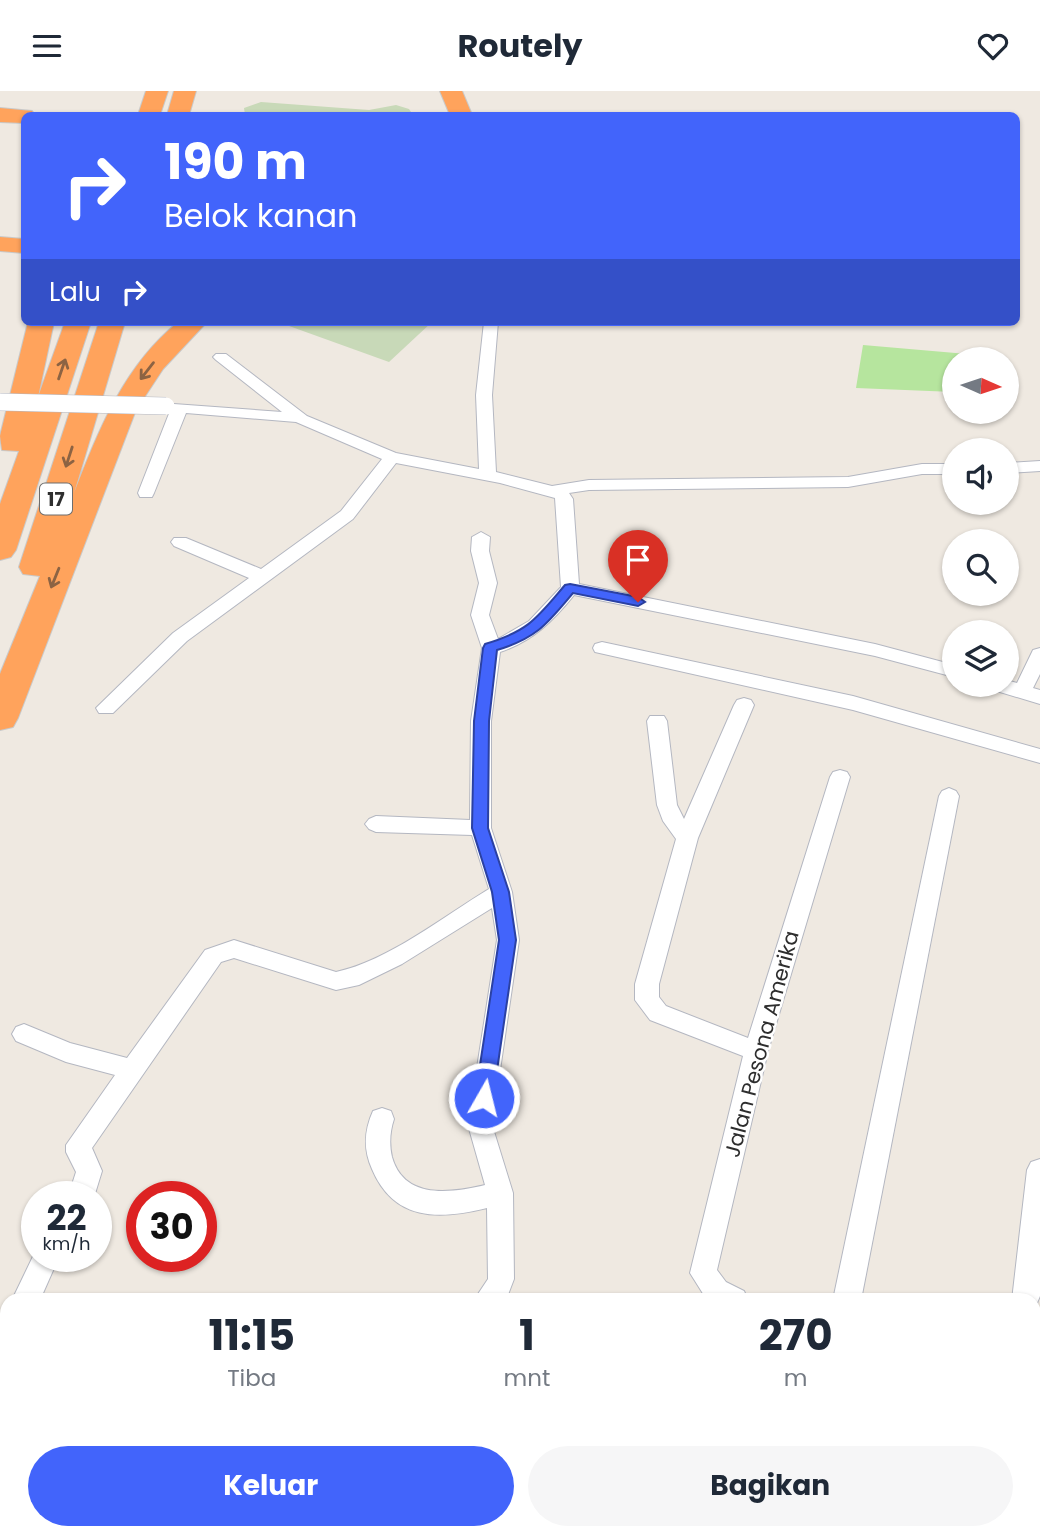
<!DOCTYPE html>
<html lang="id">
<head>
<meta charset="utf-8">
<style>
	body { margin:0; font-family:Poppins,sans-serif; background:#f6f6f7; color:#1f2937; height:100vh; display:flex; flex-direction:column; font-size:26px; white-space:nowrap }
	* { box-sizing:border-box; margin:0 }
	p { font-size:23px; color:#747a83 }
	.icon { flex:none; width:38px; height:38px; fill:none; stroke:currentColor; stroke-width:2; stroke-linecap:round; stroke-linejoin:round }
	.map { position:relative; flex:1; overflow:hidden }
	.drawer { position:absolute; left:0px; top:1202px; width:1041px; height:247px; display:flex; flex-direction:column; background:#fff; border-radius:21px 21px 0 0; box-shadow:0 2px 5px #0004 }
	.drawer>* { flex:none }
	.top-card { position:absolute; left:21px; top:21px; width:999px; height:214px; border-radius:10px; box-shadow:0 2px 5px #0004; background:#4264fb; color:#fff; overflow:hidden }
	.needle { width:46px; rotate:93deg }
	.fabs { position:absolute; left:942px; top:256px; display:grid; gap:14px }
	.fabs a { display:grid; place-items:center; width:77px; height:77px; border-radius:50%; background:#fff; box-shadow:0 2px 5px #0004; font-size:35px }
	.speed { position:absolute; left:21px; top:1090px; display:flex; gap:14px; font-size:35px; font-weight:700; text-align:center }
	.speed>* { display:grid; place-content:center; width:91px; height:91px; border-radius:50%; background:#fff; box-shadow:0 2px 5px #0004; line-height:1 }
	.speed small { font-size:18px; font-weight:400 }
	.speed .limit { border:10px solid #d22; background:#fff; color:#111 }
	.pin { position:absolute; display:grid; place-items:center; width:60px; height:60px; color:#fff; margin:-72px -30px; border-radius:50% 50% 50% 0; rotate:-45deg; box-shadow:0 0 7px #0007 }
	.pin .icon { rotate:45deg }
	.me { position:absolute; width:77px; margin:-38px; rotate:8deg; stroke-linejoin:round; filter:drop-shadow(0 0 5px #0008) }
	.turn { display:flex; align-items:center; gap:24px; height:147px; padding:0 28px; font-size:32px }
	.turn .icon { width:91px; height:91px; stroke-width:2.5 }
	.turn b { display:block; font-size:49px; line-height:60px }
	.then { display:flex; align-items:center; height:66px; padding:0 28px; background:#0003; gap:14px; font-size:26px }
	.eta { display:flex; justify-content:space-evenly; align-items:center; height:119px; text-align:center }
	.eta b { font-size:42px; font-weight:700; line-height:49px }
	.action { display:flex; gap:14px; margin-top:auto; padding:14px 28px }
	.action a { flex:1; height:80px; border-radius:42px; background:#4264fb; color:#fff; font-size:28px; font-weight:700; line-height:80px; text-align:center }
	.action a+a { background:#f6f6f7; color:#1f2937 }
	header { display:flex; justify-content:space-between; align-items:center; height:91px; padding:0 28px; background:#fff; font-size:32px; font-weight:700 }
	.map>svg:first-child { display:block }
</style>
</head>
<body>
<header><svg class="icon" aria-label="menu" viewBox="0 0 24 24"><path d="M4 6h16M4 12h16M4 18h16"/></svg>Routely<svg class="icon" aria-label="heart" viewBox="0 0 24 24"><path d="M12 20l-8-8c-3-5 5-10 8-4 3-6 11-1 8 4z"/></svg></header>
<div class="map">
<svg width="1040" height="1448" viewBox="0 0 1040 1448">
	<rect width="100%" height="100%" fill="#efe9e1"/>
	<path fill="#b6e59e" d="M 863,254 L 967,263 L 967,268 L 954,268 L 954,301 L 856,297 Z"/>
	<g fill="#c8d9b8">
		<path d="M 261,11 L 369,19 L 396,14 L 409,18 L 413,24 L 245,24 L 244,17 Z"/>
		<path d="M 278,231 L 432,231 L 389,271 Z"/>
	</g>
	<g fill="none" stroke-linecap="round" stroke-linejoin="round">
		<defs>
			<g id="minor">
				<path d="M 484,231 L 498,231 L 492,304 L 496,381 L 552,395 L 589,389 L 848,386 L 922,373 L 954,373 L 954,383 L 922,383 L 848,396 L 589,399 L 569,402 L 573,408 L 579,493 L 875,553 L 954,574 L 954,586 L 875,565 L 574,504 C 553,530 533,550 500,561 L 491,630 L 491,737 L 512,801 L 519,849 L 492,1034 L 513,1102 L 514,1188 L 506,1209 L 474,1209 L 488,1188 L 487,1117 C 438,1129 394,1130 372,1078 C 363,1058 364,1040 373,1020 L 382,1017 L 391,1020 L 394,1028 C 390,1040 389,1053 392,1066 C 404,1109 451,1102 485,1094 L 468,1034 L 497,849 L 492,817 L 402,873 L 359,894 L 336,899 L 234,867 L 221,871 L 92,1057 L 102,1080 L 94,1106 L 68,1106 L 76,1081 L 66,1061 L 66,1054 L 115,984 L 66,971 L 16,950 L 12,943 L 16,936 L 24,933 L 70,952 L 127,967 L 205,859 L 234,849 L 336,881 C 388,870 444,825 489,798 L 472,744 L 376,741 L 369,738 L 365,733 L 369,728 L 376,725 L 470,729 L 471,630 L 482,557 L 471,524 L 479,492 L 471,460 L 472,446 L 481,441 L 490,446 L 489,460 L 497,492 L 489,524 L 498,548 L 529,530 L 561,496 L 555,407 L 500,392 L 396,372 L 353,428 L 187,550 L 113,622 L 99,622 L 96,617 L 173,542 L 249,487 L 174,455 L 171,451 L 174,447 L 186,447 L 261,478 L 341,420 L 382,368 L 296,331 L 186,322 L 154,402 L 152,406 L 140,406 L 138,402 L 170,320 L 160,318 L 158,315 L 160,312 L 282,321 L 216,269 L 213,266 L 216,263 L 226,263 L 307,325 L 396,362 L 479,378 L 476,304 Z"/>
				<path d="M 1040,370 L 1040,380 L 1006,382 L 1006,372 Z"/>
				<path d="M 602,551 L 853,605 L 1040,658 L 1040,672 L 853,619 L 595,561 L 593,557 L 595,553 Z"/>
				<path d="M 1040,557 L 1040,583 L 1033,597 L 1040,599 L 1040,613 L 990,598 L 987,593 L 1006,593 L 1006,589 L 1017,592 L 1033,559 Z"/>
				<path d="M 744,607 L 751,609 L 754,614 L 698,747 L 659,893 L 659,906 L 666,915 L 748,947 L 830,686 L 833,681 L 840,679 L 847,681 L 850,686 L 768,960 L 717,1179 L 726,1191 L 744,1200 L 748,1209 L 707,1209 L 690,1182 L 743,965 L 650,929 L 635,909 L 635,893 L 676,748 L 663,730 L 657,714 L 647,630 L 650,625 L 664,625 L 667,630 L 677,714 L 684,728 L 734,614 L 737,609 Z"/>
				<path d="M 949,697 L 956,700 L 959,705 L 861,1209 L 833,1209 L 939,705 L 942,700 Z"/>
				<path d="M 1040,1068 L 1040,1205 L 1034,1219 L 1034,1209 L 1012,1209 L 1027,1079 L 1031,1071 Z"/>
				<path d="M 37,1157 L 37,1166 L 59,1166 L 40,1209 L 12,1209 Z"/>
				<path d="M 7,1244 L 7,1287 L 0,1290 L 0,1247 Z"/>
				<path d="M 1034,1297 L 1040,1298 L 1040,1326 L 1034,1325 Z"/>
			</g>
			<g id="motorway">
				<path d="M 146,0 L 168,0 L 160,24 L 138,24 Z"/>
				<path d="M 174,0 L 196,0 L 189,24 L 167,24 Z"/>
				<path d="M 440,0 L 462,0 L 472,24 L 450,24 Z"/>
				<path d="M 0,17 L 32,20 L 35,24 L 24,24 L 24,32 L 0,31 Z"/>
				<path d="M 0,146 L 24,148 L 24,162 L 0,160 Z"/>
				<path d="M 28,231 L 54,231 L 38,306 L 65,231 L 91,231 L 16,459 L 11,466 L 0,469 L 0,413 L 19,360 L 2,359 L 0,345 Z"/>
				<path d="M 99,231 L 125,231 L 74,402 C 99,339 123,276 178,231 L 207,231 L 163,278 L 136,319 L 18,627 L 13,636 L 0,639 L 0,583 L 40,485 L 23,483 L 19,476 Z"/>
			</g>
		</defs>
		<use href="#minor" stroke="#b4b7c1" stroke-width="2"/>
		<use href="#motorway" stroke="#c9c9c9" stroke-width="2"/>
		<use href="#minor" fill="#fff" fill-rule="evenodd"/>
		<use href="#motorway" fill="#ffa35c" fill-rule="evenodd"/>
		<defs>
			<path id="minor-bridge" d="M 0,311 L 166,315"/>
		</defs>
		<use href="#minor-bridge" stroke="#b4b7c1" stroke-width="18" stroke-linecap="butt"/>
		<use href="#minor-bridge" stroke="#fff" stroke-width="17"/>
	</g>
	<defs><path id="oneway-shaft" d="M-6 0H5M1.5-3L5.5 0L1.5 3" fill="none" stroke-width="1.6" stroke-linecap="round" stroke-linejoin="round" transform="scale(1.75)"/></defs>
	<g stroke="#8c6343">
		<use href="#oneway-shaft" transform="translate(62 278) rotate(-71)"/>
		<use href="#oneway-shaft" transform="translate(147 280) rotate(128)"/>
		<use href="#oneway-shaft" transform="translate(69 366) rotate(108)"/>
		<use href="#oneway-shaft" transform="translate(55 487) rotate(112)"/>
	</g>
	<path fill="#4264fb" stroke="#2b41a3" stroke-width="2" d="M 570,493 L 638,506 L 645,511 L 638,515 L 573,502 C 547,533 537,547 497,559 L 489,630 L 488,737 L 509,801 L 516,849 L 493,1007 L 491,1013 L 484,1016 L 477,1013 L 475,1007 L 499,849 L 492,801 L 472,737 L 474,630 L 483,557 L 485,553 C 529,540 537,527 565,494 Z"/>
	<g text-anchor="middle" stroke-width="5" stroke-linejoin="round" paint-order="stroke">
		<rect fill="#fff" stroke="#6d6d6d" stroke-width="2" x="40" y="392.5" width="32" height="31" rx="5"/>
		<g font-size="19" font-weight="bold" fill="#2e2e2e">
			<text x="56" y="415">17</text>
		</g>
		<g font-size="21" fill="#2e2e2e" stroke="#fff">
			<text transform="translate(762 953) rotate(-75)" y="7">Jalan Pesona Amerika</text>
		</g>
	</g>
</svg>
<div class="fabs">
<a><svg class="needle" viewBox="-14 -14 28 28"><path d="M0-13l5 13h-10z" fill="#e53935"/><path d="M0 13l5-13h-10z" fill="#747a83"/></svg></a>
<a><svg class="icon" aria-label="sound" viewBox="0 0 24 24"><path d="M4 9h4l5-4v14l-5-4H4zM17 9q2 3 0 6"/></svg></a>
<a><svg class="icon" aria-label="search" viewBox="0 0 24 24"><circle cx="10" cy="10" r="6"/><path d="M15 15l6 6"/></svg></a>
<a><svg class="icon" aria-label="layers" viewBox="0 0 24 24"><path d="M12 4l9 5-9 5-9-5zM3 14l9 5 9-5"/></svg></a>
</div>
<div class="speed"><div>22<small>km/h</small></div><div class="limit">30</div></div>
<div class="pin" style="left:638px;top:511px;background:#d93025"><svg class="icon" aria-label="arrive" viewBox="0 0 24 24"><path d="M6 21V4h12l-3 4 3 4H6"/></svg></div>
<svg class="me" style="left:484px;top:1007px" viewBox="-20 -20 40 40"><circle r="17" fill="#4264fb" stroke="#fff" stroke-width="3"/><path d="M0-11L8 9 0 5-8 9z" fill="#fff"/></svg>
<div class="top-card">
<div class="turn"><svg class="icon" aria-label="right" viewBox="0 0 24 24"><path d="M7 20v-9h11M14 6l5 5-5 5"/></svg><div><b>190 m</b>Belok kanan</div></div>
<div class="then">Lalu<svg class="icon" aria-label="right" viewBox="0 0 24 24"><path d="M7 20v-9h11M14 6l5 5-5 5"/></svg></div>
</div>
<section class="drawer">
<div class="eta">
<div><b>11:15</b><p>Tiba</p></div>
<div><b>1</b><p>mnt</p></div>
<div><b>270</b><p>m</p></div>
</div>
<div class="action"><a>Keluar</a><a>Bagikan</a></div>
</section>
</div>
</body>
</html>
